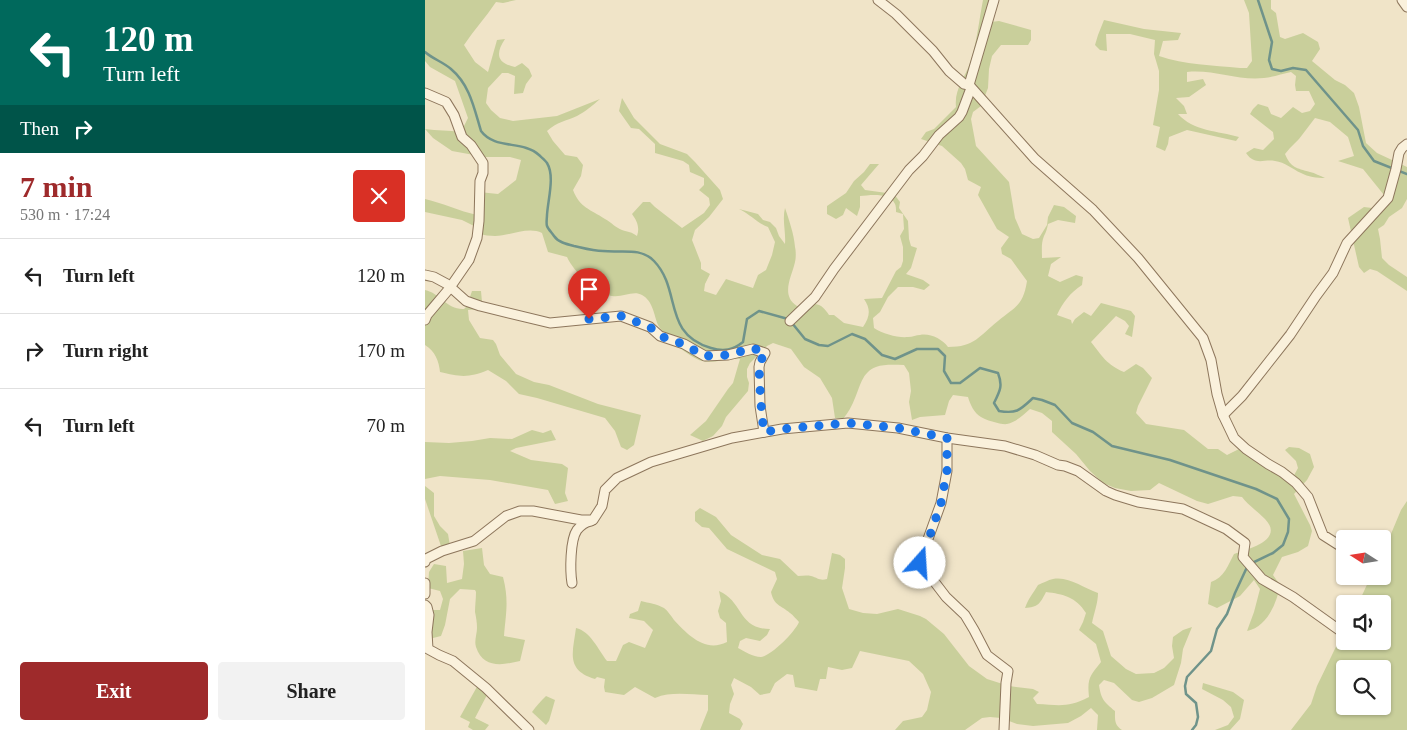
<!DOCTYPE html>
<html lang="en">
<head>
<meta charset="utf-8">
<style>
	body { margin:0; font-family:Georgia,serif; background:#f2f2f2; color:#222; height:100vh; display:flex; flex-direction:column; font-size:19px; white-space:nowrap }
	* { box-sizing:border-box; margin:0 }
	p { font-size:16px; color:#767676 }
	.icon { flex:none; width:28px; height:28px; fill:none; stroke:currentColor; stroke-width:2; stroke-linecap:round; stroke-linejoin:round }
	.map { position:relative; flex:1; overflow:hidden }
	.side { display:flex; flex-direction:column; background:#fff; width:425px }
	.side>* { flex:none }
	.guide { background:#00695c; color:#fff; overflow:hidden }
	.needle { width:32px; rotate:282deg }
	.buttons { position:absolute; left:911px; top:530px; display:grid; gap:10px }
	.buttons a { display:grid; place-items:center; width:55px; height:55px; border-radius:5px; background:#fff; box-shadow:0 1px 4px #0004; font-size:25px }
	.pin { position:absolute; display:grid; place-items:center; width:42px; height:42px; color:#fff; margin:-51px -21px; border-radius:50% 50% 50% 0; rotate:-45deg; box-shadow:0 0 5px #0007 }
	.pin .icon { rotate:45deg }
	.me { position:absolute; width:55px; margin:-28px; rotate:19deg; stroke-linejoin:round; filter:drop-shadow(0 0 4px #0008) }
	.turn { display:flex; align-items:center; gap:18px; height:105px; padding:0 20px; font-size:22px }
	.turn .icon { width:65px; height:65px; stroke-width:2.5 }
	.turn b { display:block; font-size:35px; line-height:42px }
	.then { display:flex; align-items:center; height:48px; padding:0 20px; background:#0003; gap:10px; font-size:19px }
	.round { display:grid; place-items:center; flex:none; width:52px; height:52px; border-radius:5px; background:#f2f2f2 }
	.overview { display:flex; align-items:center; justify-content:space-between; height:85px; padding:0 20px }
	h1 { font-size:30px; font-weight:800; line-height:38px; color:#9e2a2b }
	.cta { display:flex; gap:10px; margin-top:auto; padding:10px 20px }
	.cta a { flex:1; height:58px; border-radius:5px; background:#9e2a2b; color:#fff; font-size:20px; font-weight:800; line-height:58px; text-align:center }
	.cta a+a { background:#f2f2f2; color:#222 }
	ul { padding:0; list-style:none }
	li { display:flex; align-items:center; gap:15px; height:75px; padding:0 20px; border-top:1px solid #e0e0e0 }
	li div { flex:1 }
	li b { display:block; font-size:19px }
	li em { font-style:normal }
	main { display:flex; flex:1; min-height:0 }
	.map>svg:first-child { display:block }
</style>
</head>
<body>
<main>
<section class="side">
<div class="guide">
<div class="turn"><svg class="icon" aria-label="left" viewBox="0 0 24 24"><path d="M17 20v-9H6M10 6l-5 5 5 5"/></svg><div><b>120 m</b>Turn left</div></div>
<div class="then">Then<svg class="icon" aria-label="right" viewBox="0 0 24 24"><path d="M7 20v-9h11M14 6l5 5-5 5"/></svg></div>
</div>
<div class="overview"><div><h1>7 min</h1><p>530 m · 17:24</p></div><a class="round" style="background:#d93025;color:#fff"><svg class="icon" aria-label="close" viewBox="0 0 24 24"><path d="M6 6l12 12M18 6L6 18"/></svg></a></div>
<ul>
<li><svg class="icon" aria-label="left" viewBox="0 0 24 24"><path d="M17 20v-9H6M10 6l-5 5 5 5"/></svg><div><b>Turn left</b></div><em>120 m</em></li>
<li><svg class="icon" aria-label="right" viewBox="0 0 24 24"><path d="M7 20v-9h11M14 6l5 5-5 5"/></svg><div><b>Turn right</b></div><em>170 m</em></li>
<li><svg class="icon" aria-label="left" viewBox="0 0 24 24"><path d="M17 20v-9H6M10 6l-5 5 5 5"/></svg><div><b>Turn left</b></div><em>70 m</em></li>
</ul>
<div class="cta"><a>Exit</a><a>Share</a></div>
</section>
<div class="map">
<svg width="982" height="730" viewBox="0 0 982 730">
	<rect width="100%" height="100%" fill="#f0e4c8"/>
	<g fill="#c9cf9b" fill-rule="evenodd">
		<path d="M 0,0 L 91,0 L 78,3 L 71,2 C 61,17 49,30 39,45 L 50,62 L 63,72 L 72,40 L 80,39 C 70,54 72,63 90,67 L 97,63 L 104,69 L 107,76 L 101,84 L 98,93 L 89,94 L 90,76 L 83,73 L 77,73 L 63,88 L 61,103 L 66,110 L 75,118 L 88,121 L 132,116 L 175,99 C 168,105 160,112 152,116 C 141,121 132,122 122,131 L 128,141 L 140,155 L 152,157 L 158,165 L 156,176 L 148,190 C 155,208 165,209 180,219 C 186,222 191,228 197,230 C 203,232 207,232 212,236 C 215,227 212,221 207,214 L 218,202 L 225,202 L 230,207 L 257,228 L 279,213 L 285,205 L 284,198 L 274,190 L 279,185 L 279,178 L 265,172 L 264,165 L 258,161 L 230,153 L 230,144 L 214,129 L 206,128 L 194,111 L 197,98 L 209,118 L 235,144 L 262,154 L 270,162 L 295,190 L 298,199 L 284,217 L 270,230 L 267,240 L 276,263 L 276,269 L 285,274 L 280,284 L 279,291 L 291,295 L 301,279 L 328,288 L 333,275 L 341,270 L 347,255 L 350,242 L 343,227 C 332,223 325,214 314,209 L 333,214 L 338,220 L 345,222 L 351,228 L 354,236 L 360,244 C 361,232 357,220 360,208 C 364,220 369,234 370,247 C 371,251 371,258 370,262 C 367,276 355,295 372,306 C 378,310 384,308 390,304 C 397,305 400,309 404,315 L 409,315 L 419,323 L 438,327 C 445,317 446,309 439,299 L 457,298 L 471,271 L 476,267 L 478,261 L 478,247 L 475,236 L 479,229 L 478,214 L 471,212 C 471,209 471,206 470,204 C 465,192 445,195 435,196 L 435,207 L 432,216 L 421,208 L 418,215 L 411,219 L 402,214 L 402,206 L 421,193 L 429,181 L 439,172 L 445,164 L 454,164 L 436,185 L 440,190 L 469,194 L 475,202 L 474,208 L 483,221 L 484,239 L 486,246 L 492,248 L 486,268 L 481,274 L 498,280 L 505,285 L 499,290 L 488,287 L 473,287 L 463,297 L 455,312 L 448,318 L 449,328 C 458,334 473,338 483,337 C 488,337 491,335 495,335 C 505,333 517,339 523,347 C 550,347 554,336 573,321 C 591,306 598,306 602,281 L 586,259 L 577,254 L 576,248 L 584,237 L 572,229 L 553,195 L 556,187 L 543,180 L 540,169 L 536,163 L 517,146 L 496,139 L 501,132 L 509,129 L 531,107 C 529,89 540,78 545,63 C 552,43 554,20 558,0 L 574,0 L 566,22 L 574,21 L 606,30 L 606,40 L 603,45 L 576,45 L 567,56 L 564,69 L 563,88 L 556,106 L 548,112 L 546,119 L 551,146 L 584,182 L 590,218 L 597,234 L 608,239 L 614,238 L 622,225 L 623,217 L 629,205 L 639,207 L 651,216 L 650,223 L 633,220 L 623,224 C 622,229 621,232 619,236 C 616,243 617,251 617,258 L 636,257 L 626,264 L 623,276 L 635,282 L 651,275 L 658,277 L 657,285 C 645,293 638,302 632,315 L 646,320 L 647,324 L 650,319 L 659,312 L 666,316 L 676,303 L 706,311 L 710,316 L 707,337 L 700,334 L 704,326 L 700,321 L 691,316 L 666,342 C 677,356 682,365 699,372 L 711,364 L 718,368 L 727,378 L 713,406 L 711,413 L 721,424 L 759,430 L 783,449 L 793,449 L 802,455 L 814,449 L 821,454 L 866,481 L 873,468 L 871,461 L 860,450 L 864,447 L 874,448 L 885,454 L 889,467 L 882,480 L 869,494 L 885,525 L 887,531 L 883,546 L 873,552 L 857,557 L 848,575 L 855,585 C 852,603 842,627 822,631 L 829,612 L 835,589 L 829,580 L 815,596 L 792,608 L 783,604 L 786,582 C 799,578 803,565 809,554 C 823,549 860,540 840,519 C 832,511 823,505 817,497 L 808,496 L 783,504 L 772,501 L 734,483 L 725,490 L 706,491 L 690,488 L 678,483 L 665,471 L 651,454 L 627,432 L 627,421 L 617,413 L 605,409 C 598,415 591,422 582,424 C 577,425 560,420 556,417 C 549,413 545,404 543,397 L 528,395 L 524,401 L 520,415 L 495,417 L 487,420 L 484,402 L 486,391 L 484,373 L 479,365 C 470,365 459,364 451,367 C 437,372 435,387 430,398 C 427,406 423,413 418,419 L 410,418 L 407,398 L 395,378 L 379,367 L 366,349 L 348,343 L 342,346 L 325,363 L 322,369 L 322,377 L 324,383 L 323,391 L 301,417 L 297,426 L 288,436 L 278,441 L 265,435 L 281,421 L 303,389 L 308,383 L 315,359 C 302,357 290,364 277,361 C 265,358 239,336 233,325 C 229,315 228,301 217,295 C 208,290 197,298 187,296 C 171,294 149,272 142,257 L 123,252 L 117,233 C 103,226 85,236 70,236 C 65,236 59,235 54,234 L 51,227 L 37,220 L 0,212 L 0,199 C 18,203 34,211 52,215 L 49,205 L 54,192 L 73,194 L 91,180 L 96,160 L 85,157 L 60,157 L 27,151 L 8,138 L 0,129 C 12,131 24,130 36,132 L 43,118 L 30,81 L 5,67 L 0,61 Z"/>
		<path d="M 819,0 L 846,0 L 846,9 L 851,13 L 855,37 L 860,39 L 878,33 L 893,42 L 895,49 L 887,61 L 910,80 L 920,85 L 929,93 L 934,107 L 941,143 L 952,153 L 982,167 L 982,199 L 977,208 L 964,217 L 959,225 L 953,229 L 955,239 L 957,258 L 964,265 L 982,277 L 982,291 L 952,271 L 945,269 L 939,273 L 934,267 L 923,218 L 939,207 L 955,209 L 959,195 L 938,169 L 913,161 L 929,156 L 923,137 L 905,122 L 890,118 L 874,139 L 865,148 L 860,154 C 866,168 871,168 885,172 C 890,173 895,176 900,178 C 892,178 883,177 876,173 C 867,169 860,162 850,161 C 838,159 830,166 821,153 L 829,148 L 838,150 L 849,139 L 848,132 L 825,114 L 828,109 L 833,104 L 843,107 L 846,114 L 856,118 L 868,107 L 877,113 L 885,111 L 890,104 L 884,91 L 871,91 L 870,85 L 871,76 L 866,72 C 857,74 848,77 839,78 C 813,81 788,69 762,72 L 762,82 L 778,79 L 781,85 L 764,97 L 751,98 L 759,106 L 762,114 L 753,114 C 768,131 793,131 814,137 L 811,141 L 762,130 L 744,137 L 743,144 L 740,151 L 731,147 L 735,127 L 728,125 L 734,90 L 734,71 L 729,54 L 730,40 L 705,34 L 681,34 L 682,51 L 675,50 L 670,45 L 673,35 L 679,20 L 719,29 L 756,33 L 753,40 L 738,41 L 734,56 C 760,65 787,65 815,68 L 822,68 L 827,61 L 824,13 Z"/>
		<path d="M 0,290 C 15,293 22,310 39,309 L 42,306 L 47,291 L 56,291 L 57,302 L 59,305 L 72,306 L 97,315 L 54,309 L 43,310 L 44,320 L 55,338 L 68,340 L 71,344 L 75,355 L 91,374 L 109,382 L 124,385 L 173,404 L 216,415 L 209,445 L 202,450 L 196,447 L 190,431 L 180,418 L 112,398 L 94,394 L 81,381 L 63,370 C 44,378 35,377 15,372 C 14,361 10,351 0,345 Z"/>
		<path d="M 107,430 L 118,433 L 126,430 L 131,440 L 91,448 L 85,451 L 106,460 L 137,464 L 143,468 L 140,493 L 143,501 L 130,504 L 123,490 L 65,480 L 15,476 L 0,479 L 0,442 L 24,443 L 47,441 L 65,438 L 87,439 Z"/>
		<path d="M 0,486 L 9,493 L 9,516 L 15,526 L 23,534 L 25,546 L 18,552 L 0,499 Z"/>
		<path d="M 982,501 L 982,730 L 866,730 L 886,704 L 892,686 L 920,628 L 920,641 L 958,641 L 958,604 L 933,604 L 946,576 L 958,576 L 958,553 L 976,510 ZM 920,669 L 958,669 L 958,706 L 920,706 Z"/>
		<path d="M 275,508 L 291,517 L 306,535 L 337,555 L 355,559 L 373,576 C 377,576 381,575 386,576 C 393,578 395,581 402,579 L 407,553 L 415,555 L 420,559 L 420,568 L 417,588 L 424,609 L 438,613 L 452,614 L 473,609 L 495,616 L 501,619 L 519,634 L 544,666 L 562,679 L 584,686 L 608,689 L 614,692 L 608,698 L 612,704 C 634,705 643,708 664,697 C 662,678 665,676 676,662 L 671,644 L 654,630 L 658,622 L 661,613 C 651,597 638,594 621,592 C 615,604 613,607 600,608 C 604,597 608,594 613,585 C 618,583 623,580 628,579 C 644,576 658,588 673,593 C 673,603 669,613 667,623 L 678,631 L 686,656 L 701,669 L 711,674 L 729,673 L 739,668 L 749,658 L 747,646 L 748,637 L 758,630 L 767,627 L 758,649 L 756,663 L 749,685 L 727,698 L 714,702 L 707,700 L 689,683 L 679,680 L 674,685 C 676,699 679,702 690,711 C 690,719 689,725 697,730 L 672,730 L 673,715 L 666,708 L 656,716 L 643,723 L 608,726 L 592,724 L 576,718 L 565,717 L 557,718 L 540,730 L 470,730 L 478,721 L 497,717 L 502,710 L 506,692 L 498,674 L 484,661 L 435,651 L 427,668 L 417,670 L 403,667 L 401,679 L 395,679 L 392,691 L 370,687 L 368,675 L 362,674 L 350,683 L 345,693 L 335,695 L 326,687 L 309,678 L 306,685 L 309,694 L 305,704 L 304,713 L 315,719 L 318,724 L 315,730 L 275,730 L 283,710 L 283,695 C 266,695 247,691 230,698 L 210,687 L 199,695 L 180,692 L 179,687 L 180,679 L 172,677 L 170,679 C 140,670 148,652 151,628 C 165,631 173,649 182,661 L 191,661 L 198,645 L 204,642 L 220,648 L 228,630 L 219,621 L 204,618 L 205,614 L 213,611 L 216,601 C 224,603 232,604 239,608 C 243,611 246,616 249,620 C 263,635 280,653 302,642 L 301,623 L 295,618 L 293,611 L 296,601 L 294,591 C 318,601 313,629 345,629 L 342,635 L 335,641 L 321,638 L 315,641 L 313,648 C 319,651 328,657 336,657 C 346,656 370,632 374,622 C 371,619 368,615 365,613 C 356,605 349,606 346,592 L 352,579 L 350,572 L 302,549 L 284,528 L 277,527 L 270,521 L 270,512 Z"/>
		<path d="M 57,548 L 59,565 L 65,574 L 78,577 C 84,600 81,613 79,636 L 100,640 L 95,661 C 78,665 58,669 51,647 C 49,641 52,634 52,628 C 52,622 51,617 50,612 C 50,605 51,599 51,592 L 50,590 L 35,589 L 25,599 L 20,625 L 16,636 L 4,639 L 5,610 L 15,610 L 18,599 L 15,591 L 3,588 L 4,572 L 9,564 L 21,566 L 22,583 L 37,579 L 39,564 L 38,551 Z"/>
		<path d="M 778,683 L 808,692 L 819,700 L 815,719 L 805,730 L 790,730 L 803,725 L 809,717 L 806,707 L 798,700 L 777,689 Z"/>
		<path d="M 53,685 L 63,693 L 50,718 L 64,725 L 60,730 L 48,730 L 43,727 L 45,722 L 35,717 Z"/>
		<path d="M 121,696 L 130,700 L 124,721 L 121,725 L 107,712 C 111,706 116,701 121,696 Z"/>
	</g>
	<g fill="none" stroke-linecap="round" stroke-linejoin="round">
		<g stroke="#6f938a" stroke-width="2.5">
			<path d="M 833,0 L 847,42 L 844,60 L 847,69 L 856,71 L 868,68 L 881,70 L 933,130 L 938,146 L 949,161 L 982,174"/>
			<path d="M 0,52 C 8,59 18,62 26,69 C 45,85 49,108 56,131 C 70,150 98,140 114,155 C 116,157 120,160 122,163 C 130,176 123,199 122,215 C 122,218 121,223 122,226 C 123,229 127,233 129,236 C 133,242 141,244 149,246 C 158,248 168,251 178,251 C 196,253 216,247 229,261 C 257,290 237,334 286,348 C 299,352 308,350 318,342 L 322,319 L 334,311 L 363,319"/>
			<path d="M 367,323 L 380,339 L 394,345 L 403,346 L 427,334 L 440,339 L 457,355 L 470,359 L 492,349 L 513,349 L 520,356 L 519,371 L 526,383 L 535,383 L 555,368 L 573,373 C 578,386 575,391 569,403 L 574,411 C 592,414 595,410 608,398 L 617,400 L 630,405 L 647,423 L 668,432 L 687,446 L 745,460 L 831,489 L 852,499 L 864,519 L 863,532 L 858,545 L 848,553 L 823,565 L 810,593 L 802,614 L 792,629 L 786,651 L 762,677 L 760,686 L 761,694 L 771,703 L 773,717 L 771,725 L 767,730"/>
		</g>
		<defs>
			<g id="minor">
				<path d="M 453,0 L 471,14 L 508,51 L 524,71 L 539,84 L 544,85 L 610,159 L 668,210 L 713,258 L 778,338 L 786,360 L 792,394 L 798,415 L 809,438 L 821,449 L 843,464 L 857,472 L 871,483 L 883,497 L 898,535 L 920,549"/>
				<path d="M 977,0 L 982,7"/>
				<path d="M 544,85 L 569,0"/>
				<path d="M 0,93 L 21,102 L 29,115 L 37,137 L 46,145 L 58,163 L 58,173 L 55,181 L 54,221 L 52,238 L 44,260 L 24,289 L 2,315 L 0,320"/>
				<path d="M 0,275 L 9,277 L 22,284 L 41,301 L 55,306 L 125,323 L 196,316 L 225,327 L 235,336 L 259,344 L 280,356 L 303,355 L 328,349 L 340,353 L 335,362 L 334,367 L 335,406 L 339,432"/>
				<path d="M 365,321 L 390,297 L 409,269 L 484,170 L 498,156 L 514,135 L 534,117 L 537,112 L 546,88"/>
				<path d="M 798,415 L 817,396 L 865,335 L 891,296 L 908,273 L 922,243 L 963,198 L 971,169 L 974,153 L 977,148 L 982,144"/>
				<path d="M 522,438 L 522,471 L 516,503 L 503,539 L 497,551 L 495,563 L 521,597 L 540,615 L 549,630 L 562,655 L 583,671 L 581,683 L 579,730"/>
				<path d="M 0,562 L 1,559 L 17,551 L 49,541 L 81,516 L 95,511 L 108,511 L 156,520 L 168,520 L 177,506 L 180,490 L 192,478 L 226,462 L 307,438 L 357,429 L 423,423 L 473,428 L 522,438 L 580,446 L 610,455 L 633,465 L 640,466 L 653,471 L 681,491 L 690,495 L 713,502 L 758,509 L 801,529 L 820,543 L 818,557 L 837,579 L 868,597 L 917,632"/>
				<path d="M 0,583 L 0,594"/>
				<path d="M 147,583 C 145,571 145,540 152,530 C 156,525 160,522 166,521"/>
				<path d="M 0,605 L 2,607 L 4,615 L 2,632 L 3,649 L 14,655 L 28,661 L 61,688 L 104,730"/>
			</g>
		</defs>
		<use href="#minor" stroke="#8d765c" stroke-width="11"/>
		<use href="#minor" stroke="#faf1dc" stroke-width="9"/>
	</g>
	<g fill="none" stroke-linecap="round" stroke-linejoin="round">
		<path stroke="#1a73e8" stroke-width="9" stroke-dasharray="0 16.2" d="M 164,319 L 196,316 L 225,327 L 235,336 L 258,344 L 280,356 L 303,355 L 328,348 L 340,353 L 335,362 L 334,367 C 335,389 336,410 339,432 L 357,429 L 423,423 L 473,428 L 522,438 L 522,471 L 516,503 L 504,538 L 497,551 L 495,563"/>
	</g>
</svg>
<div class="buttons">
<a><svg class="needle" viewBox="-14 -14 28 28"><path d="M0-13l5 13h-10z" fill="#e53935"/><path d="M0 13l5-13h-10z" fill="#767676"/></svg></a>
<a><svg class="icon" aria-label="sound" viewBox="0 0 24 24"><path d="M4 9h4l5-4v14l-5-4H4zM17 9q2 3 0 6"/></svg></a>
<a><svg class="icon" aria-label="search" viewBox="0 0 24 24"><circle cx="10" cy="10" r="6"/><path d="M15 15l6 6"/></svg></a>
</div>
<div class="pin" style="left:164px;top:319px;background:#d93025"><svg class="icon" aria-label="arrive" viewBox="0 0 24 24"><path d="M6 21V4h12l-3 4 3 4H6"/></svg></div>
<svg class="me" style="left:495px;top:563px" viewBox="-20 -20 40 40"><circle r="19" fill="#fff"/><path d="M0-13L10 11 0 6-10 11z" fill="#1a73e8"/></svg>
</div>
</main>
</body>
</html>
